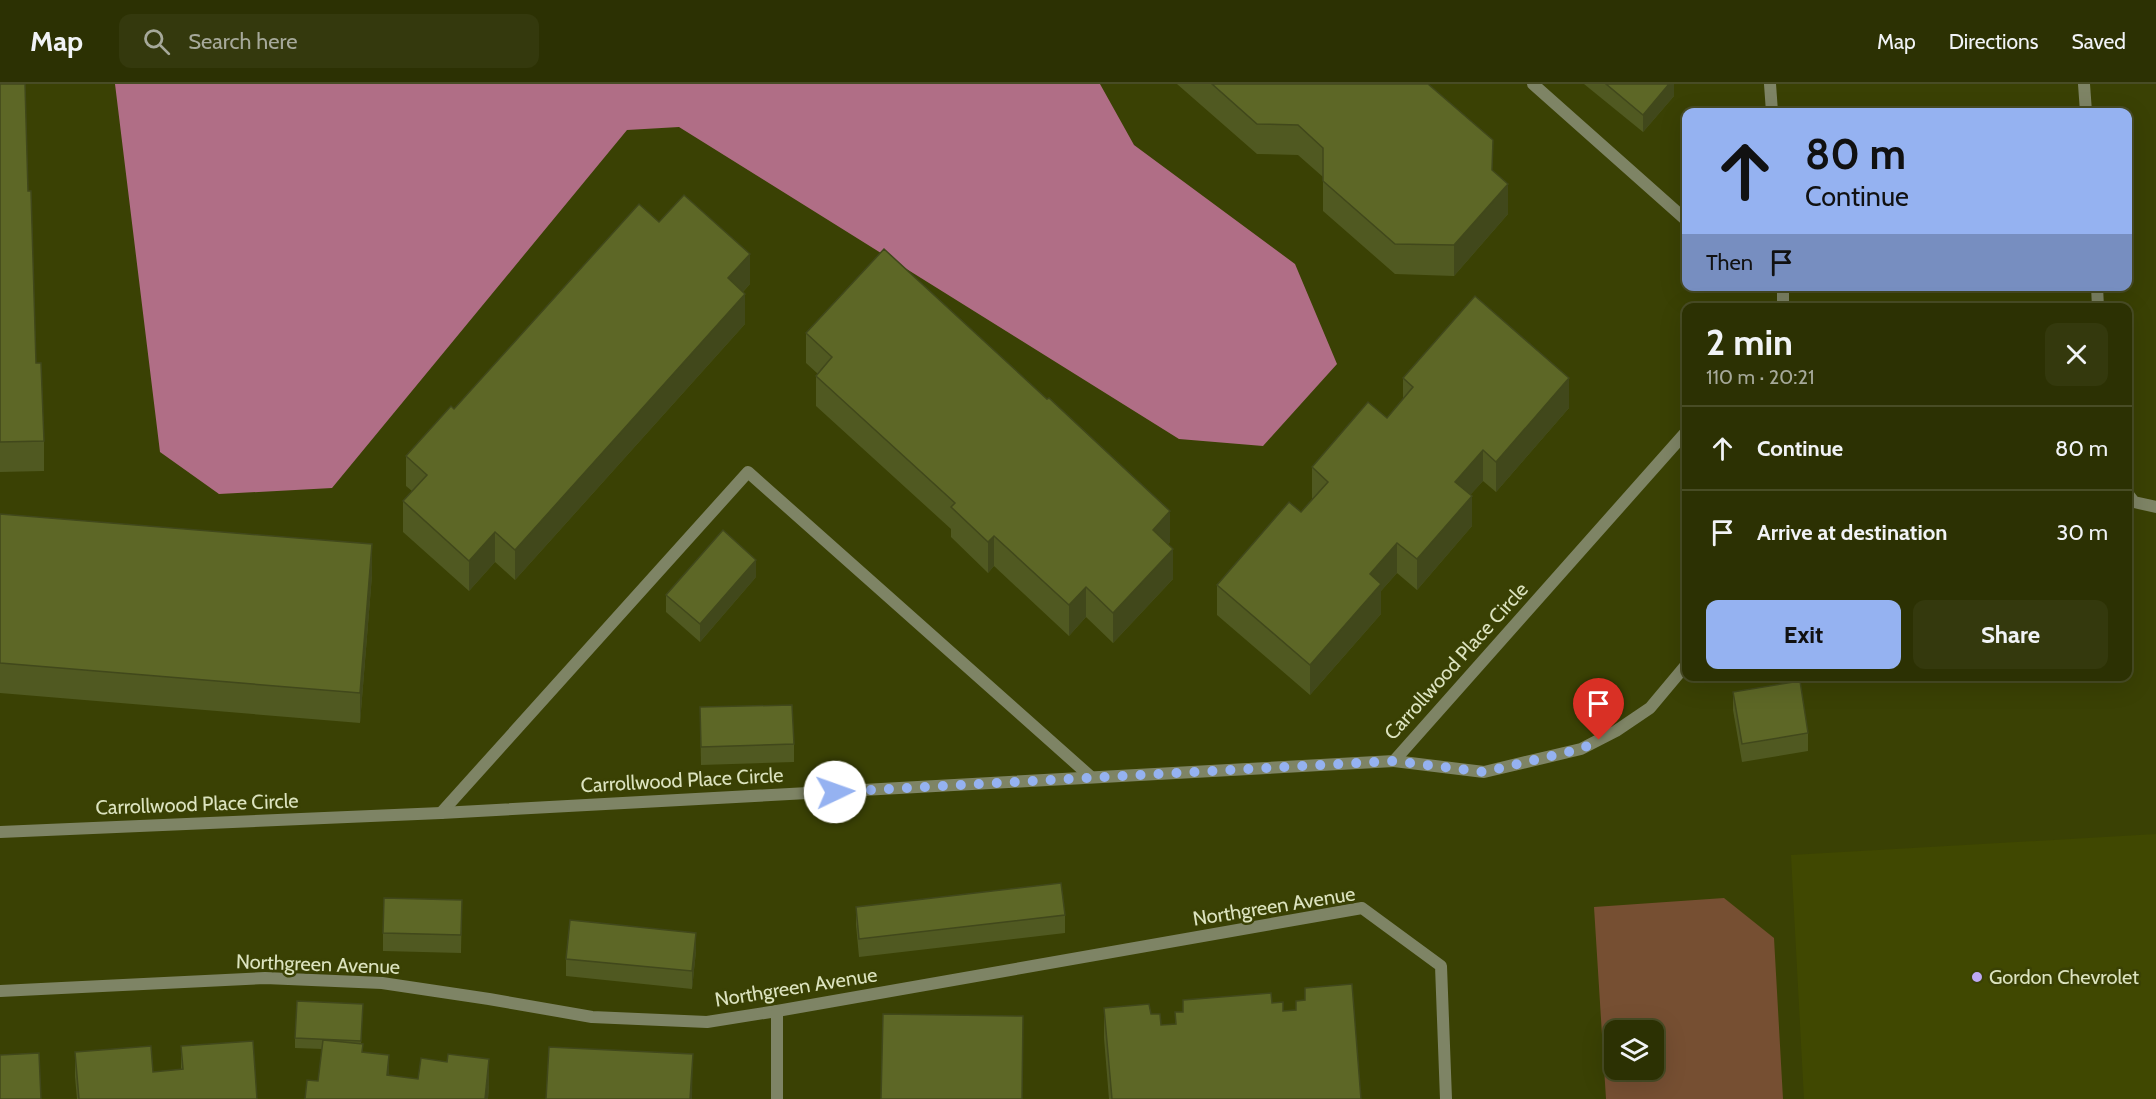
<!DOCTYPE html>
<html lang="en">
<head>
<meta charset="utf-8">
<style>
	body { margin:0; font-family:Cabin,sans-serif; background:#34390d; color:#f1f3f6; height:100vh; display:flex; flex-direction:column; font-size:22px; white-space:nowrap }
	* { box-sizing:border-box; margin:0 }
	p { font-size:20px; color:#a6a99a }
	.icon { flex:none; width:33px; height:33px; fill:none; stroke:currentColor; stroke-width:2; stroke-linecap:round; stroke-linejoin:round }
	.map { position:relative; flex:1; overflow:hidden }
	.drawer { position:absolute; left:1682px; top:219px; width:450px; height:378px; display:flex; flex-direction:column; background:#2c3103; border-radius:12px; box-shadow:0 6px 24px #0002,0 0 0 2px #484c25 }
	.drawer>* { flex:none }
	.banner { position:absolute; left:1682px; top:24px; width:450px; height:183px; border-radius:12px; box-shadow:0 6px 24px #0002,0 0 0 2px #484c25; background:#95b2f1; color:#111; overflow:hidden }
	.buttons { position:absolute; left:1604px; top:936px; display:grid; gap:12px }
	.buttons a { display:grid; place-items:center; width:60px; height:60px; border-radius:12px; background:#2c3103; box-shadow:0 6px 24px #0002,0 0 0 2px #484c25; font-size:30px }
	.pin { position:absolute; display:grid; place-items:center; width:51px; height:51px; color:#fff; margin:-62px -26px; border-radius:50% 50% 50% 0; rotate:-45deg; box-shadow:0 0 6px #0007 }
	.pin .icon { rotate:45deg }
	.me { position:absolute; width:66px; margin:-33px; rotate:87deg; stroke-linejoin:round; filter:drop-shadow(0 0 4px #0008) }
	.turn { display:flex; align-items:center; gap:21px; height:126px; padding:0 24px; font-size:27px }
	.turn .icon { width:78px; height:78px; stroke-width:2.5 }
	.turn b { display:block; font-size:42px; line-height:51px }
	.then { display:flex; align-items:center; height:57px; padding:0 24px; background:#0003; gap:12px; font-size:22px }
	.round { display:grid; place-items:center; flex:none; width:63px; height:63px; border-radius:12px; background:#34390d }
	.overview { display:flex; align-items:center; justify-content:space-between; height:102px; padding:0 24px }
	h1 { font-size:36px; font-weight:700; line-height:45px }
	.primary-button { display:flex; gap:12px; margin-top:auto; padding:12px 24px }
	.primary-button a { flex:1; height:69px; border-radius:12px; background:#95b2f1; color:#111; font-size:24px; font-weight:700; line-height:69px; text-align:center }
	.primary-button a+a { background:#34390d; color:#f1f3f6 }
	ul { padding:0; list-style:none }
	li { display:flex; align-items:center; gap:18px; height:84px; padding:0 24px; border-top:2px solid #484c25 }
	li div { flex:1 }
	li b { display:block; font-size:22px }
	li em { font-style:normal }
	header { display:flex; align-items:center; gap:36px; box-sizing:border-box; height:84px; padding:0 30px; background:#2c3103; border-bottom:2px solid #484c25 }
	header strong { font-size:28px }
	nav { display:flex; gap:33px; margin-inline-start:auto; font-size:21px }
	.search { width:420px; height:54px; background:#34390d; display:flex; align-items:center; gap:15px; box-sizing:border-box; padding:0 21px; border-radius:12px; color:#a6a99a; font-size:22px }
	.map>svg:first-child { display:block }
</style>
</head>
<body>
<header>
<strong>Map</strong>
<div class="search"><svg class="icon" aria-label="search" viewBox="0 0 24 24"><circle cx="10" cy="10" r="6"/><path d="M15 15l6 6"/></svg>Search here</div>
<nav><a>Map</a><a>Directions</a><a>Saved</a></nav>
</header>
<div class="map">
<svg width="2156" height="1015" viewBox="0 0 2156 1015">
	<rect width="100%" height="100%" fill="#3a4104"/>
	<path fill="#404801" d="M 2156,750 L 2156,1015 L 1804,1015 L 1791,771 Z"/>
	<path fill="#764f32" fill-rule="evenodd" d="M 1724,814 L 1774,854 L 1783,1015 L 1606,1015 L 1594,823 ZM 1614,946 L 1653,946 L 1653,986 L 1614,986 Z"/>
	<path fill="#b06e86" d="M 115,0 L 1100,0 L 1134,61 L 1295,180 L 1337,280 L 1263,362 L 1179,355 L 679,43 L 627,46 L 332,404 L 219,410 L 160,368 Z"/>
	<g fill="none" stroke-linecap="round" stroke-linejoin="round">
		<g stroke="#7e8465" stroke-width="12">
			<path d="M 2084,0 L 2086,28"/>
			<path d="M 2097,202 L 2098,224"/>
			<path d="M 2127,409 L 2134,418 L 2156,423"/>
			<path d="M 1394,677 L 1484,688 L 1581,665 L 1616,647 L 1650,624 L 1686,581"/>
			<path d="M 441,729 L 748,388 L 1091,693"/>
		</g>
		<g stroke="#7e8465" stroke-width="12">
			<path d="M 1533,0 L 1686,136"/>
			<path d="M 1770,0 L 1772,28"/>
			<path d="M 1783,202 L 1783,224"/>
			<path d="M 0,748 L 441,729 L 1394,677 L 1686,348"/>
			<path d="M 0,907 L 265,894 L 382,899 L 489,915 L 592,933 L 707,938 L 777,927 L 1362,824 L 1441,882 L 1446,1015"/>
			<path d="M 777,927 L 777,1015"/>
		</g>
	</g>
	<g fill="#505921">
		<path d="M 0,0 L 28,107 L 36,279 L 44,357 L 44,387 L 0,388 Z"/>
		<path d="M 1177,0 L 1428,0 L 1493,87 L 1508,130 L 1454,192 L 1395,190 L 1323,127 L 1323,93 L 1298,71 L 1257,70 Z"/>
		<path d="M 1584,0 L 1674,0 L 1674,12 L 1643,48 Z"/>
		<path d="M 659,138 L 750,200 L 743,208 L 745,240 L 515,496 L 495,478 L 469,507 L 403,448 L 403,417 L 412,407 L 406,402 L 406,372 L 454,325 Z"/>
		<path d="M 806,249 L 1170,458 L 1168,460 L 1173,495 L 1113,559 L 1086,533 L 1069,552 L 994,482 L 988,489 L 951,453 L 951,445 L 816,322 L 816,292 L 818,290 L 806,279 Z"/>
		<path d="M 1403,294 L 1569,324 L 1496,408 L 1483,397 L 1470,411 L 1472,442 L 1417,506 L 1397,489 L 1381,507 L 1381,530 L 1310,611 L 1217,531 L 1217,501 L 1301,428 L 1313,415 L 1312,414 L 1312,383 L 1387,334 L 1403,315 Z"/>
		<path d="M 0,430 L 372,491 L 360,639 L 0,609 Z"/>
		<path d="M 756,493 L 700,558 L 666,528 L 666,511 Z"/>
		<path d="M 1733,608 L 1808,649 L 1808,667 L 1742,678 L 1733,626 Z"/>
		<path d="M 700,623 L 794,660 L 794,678 L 701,681 Z"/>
		<path d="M 462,816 L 461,869 L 383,867 L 383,849 Z"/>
		<path d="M 856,823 L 1065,831 L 1065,849 L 859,873 L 856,841 Z"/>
		<path d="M 696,867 L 692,905 L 566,892 L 566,875 Z"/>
		<path d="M 1305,904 L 1361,1015 L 1109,1015 L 1104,954 L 1104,924 L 1161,941 L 1175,940 L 1175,928 L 1183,928 L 1183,916 L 1272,919 L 1283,927 L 1296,926 L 1296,917 L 1305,916 Z"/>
		<path d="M 363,920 L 361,960 L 363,968 L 389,992 L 418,995 L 489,1000 L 488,1015 L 305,1015 L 318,997 L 322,965 L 295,964 L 295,954 Z"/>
		<path d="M 181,962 L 257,1015 L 77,1015 L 75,993 L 75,968 L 153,988 L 181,986 Z"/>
	</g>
	<g fill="#41481b">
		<path d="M 1669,0 L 1674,0 L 1674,12 L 1643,48 L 1643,31 Z"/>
		<path d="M 1508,100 L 1508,130 L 1454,192 L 1454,161 Z"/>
		<path d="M 750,170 L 750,200 L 728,224 L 728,194 Z"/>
		<path d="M 745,210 L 745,240 L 515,496 L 515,466 Z"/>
		<path d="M 1569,294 L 1569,324 L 1496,408 L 1496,378 Z"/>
		<path d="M 1483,366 L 1483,397 L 1455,428 L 1455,398 Z"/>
		<path d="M 1472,412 L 1472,442 L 1417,506 L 1417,475 Z"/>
		<path d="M 1170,427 L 1170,458 L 1153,476 L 1153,446 Z"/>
		<path d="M 495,448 L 495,478 L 469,507 L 469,477 Z"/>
		<path d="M 994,452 L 994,482 L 988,489 L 988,458 Z"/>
		<path d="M 1397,459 L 1397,489 L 1381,507 L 1381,530 L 1310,611 L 1310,581 L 1370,490 Z"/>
		<path d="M 372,460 L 372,491 L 360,639 L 360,609 Z"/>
		<path d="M 1173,465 L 1173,495 L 1113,559 L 1113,529 Z"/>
		<path d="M 756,476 L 756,493 L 700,558 L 700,540 Z"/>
		<path d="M 1086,503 L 1086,533 L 1069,552 L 1069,521 Z"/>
		<path d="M 696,849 L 696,867 L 692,905 L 692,887 Z"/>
		<path d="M 693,970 L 692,1015 L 690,1015 Z"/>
		<path d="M 389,971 L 389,996 L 387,991 Z"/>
		<path d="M 489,975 L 489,1000 L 488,1015 L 485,1015 Z"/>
	</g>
	<g fill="#5d6726" stroke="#41481b" stroke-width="1.5">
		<path d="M 0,0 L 25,0 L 28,107 L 31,107 L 36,279 L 41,279 L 44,357 L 0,358 Z"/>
		<path d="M 1212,0 L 1428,0 L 1493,56 L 1492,86 L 1508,100 L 1454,161 L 1395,160 L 1323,97 L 1323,64 L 1298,41 L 1257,40 Z"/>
		<path d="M 1606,0 L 1669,0 L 1643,31 Z"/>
		<path d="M 684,111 L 750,170 L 728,194 L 745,210 L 515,466 L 495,448 L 469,477 L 403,417 L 427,391 L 406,372 L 451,322 L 454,325 L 639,120 L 659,138 Z"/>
		<path d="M 884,165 L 1047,315 L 1049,314 L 1170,427 L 1153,446 L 1173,465 L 1113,529 L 1086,503 L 1069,521 L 994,452 L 988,458 L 951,423 L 955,419 L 816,292 L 832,273 L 806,249 Z"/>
		<path d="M 1475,212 L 1569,294 L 1496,378 L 1483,366 L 1455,398 L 1472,412 L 1417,475 L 1397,459 L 1370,490 L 1381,500 L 1310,581 L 1217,501 L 1289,418 L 1301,428 L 1328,398 L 1312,383 L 1368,318 L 1387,334 L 1413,303 L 1403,294 Z"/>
		<path d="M 0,430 L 372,460 L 360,609 L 0,579 Z"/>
		<path d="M 723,446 L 756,476 L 700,540 L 666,511 Z"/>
		<path d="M 1800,597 L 1808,649 L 1742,660 L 1733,608 Z"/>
		<path d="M 792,621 L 794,660 L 701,663 L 700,623 Z"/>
		<path d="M 1061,799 L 1065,831 L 859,855 L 856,823 Z"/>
		<path d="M 384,814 L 462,816 L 461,851 L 383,849 Z"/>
		<path d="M 570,836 L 696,849 L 692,887 L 566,875 Z"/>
		<path d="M 1352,900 L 1361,1015 L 1112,1015 L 1104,924 L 1149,920 L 1151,930 L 1160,930 L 1161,941 L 1176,940 L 1175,928 L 1183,928 L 1183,916 L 1271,909 L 1272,919 L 1283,918 L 1283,927 L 1296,926 L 1296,917 L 1305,916 L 1305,904 Z"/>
		<path d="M 297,917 L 363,920 L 361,957 L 295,954 Z"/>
		<path d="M 883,930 L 1023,932 L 1022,1015 L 881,1015 Z"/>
		<path d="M 323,956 L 363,960 L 362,968 L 389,971 L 387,991 L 418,995 L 421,974 L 447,978 L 448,970 L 489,975 L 485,1015 L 305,1015 L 307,996 L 318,997 Z"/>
		<path d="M 253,957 L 257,1015 L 79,1015 L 75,968 L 151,962 L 153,988 L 183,985 L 181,962 Z"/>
		<path d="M 549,963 L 693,970 L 690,1015 L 546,1015 Z"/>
		<path d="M 39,969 L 41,1015 L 0,1015 L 0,971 Z"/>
	</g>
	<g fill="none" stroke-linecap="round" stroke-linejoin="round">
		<path stroke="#95b2f1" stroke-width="10" stroke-dasharray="0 18" d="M 835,708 L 1394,677 L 1484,688 L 1581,665 L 1599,656"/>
	</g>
	<circle fill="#bea9f4" stroke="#3a4104" stroke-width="2" cx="1977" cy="893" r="6"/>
	<g text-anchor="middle" stroke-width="5" stroke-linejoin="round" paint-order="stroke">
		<g font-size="20" fill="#dce3bf" stroke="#3a4104">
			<text transform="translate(1456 577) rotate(-48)" y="7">Carrollwood Place Circle</text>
			<text transform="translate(682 696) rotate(-3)" y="7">Carrollwood Place Circle</text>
			<text transform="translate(197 720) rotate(-2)" y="7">Carrollwood Place Circle</text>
			<text transform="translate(1274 822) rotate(-9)" y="7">Northgreen Avenue</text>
			<text transform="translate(318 880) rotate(2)" y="7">Northgreen Avenue</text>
			<text transform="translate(796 903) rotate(-9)" y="7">Northgreen Avenue</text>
		</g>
		<g font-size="20" fill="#dce3bf" stroke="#3a4104" text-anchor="start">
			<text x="1989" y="900">Gordon Chevrolet</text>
		</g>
	</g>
</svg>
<div class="buttons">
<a><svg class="icon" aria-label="layers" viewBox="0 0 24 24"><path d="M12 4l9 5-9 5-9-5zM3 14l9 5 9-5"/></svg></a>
</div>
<div class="pin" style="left:1599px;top:656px;background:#d93025"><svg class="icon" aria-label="arrive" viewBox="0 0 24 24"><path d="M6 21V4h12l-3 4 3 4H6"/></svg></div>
<svg class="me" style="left:835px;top:708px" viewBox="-20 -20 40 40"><circle r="19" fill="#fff"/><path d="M0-13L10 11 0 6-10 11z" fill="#95b2f1"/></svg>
<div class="banner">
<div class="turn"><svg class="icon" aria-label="ahead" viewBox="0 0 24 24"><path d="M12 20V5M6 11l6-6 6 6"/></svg><div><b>80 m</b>Continue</div></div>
<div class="then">Then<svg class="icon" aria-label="arrive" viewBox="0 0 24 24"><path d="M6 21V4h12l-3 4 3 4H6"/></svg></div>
</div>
<section class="drawer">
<div class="overview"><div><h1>2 min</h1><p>110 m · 20:21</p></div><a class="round"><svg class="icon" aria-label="close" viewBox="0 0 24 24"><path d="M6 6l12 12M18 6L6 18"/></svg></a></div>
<ul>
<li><svg class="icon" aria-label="ahead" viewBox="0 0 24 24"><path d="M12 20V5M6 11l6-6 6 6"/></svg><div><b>Continue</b></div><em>80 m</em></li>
<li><svg class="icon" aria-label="arrive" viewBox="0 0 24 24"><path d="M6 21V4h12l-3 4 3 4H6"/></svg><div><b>Arrive at destination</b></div><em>30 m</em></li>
</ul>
<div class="primary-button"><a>Exit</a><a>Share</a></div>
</section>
</div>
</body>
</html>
